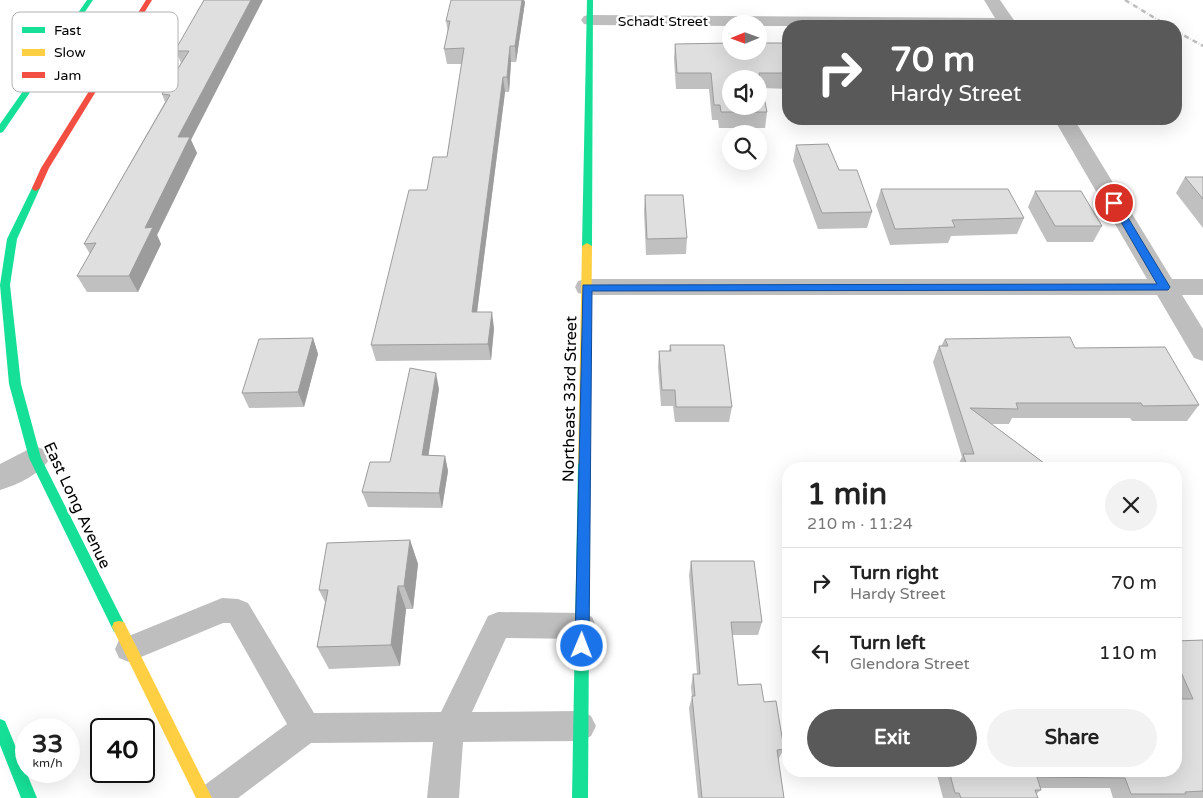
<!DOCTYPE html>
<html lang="en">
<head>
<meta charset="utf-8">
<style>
	body { margin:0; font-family:"Varela Round",sans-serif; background:#f2f2f2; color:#222; height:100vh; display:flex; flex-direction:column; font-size:19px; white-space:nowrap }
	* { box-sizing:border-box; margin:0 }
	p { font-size:16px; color:#767676 }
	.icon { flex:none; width:28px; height:28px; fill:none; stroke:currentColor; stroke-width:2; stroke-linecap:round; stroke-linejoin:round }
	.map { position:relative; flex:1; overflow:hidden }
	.details { position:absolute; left:782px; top:462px; width:400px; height:315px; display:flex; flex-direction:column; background:#fff; border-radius:20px; box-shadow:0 5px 20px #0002 }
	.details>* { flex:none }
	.hud { position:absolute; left:782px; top:20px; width:400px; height:105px; border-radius:20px; box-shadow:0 5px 20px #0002; background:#595959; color:#fff; overflow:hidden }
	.needle { width:32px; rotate:269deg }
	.buttons { position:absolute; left:722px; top:15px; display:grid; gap:10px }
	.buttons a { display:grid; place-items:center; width:45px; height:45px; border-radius:50%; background:#fff; box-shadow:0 5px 20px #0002; font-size:25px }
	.speed { position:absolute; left:15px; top:718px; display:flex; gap:10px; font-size:25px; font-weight:700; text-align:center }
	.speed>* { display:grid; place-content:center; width:65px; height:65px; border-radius:50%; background:#fff; box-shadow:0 5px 20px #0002; line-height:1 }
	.speed small { font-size:12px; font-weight:400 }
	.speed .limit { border:2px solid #111; border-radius:8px; background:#fff; color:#111 }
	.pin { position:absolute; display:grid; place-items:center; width:42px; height:42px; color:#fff; margin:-21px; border:2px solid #fff; border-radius:50%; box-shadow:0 1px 5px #0007 }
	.me { position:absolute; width:55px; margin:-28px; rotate:1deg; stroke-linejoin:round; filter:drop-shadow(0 0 4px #0008) }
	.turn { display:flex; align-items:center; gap:18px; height:105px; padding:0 25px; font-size:22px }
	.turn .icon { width:65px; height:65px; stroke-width:2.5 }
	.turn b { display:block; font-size:35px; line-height:42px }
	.round { display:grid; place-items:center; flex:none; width:52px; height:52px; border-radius:26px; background:#f2f2f2 }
	.head { display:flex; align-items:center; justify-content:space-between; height:85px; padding:0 25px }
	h1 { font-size:30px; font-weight:700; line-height:38px }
	.primary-button { display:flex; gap:10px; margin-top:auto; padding:10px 25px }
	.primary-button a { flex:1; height:58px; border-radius:30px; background:#595959; color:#fff; font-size:20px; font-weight:700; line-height:58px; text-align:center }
	.primary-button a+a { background:#f2f2f2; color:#222 }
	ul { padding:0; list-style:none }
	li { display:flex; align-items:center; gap:15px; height:70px; padding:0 25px; border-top:1px solid #e0e0e0 }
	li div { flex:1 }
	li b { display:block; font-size:19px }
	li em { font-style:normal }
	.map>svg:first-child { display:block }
</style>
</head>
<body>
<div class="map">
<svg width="1203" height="798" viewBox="0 0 1203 798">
	<rect width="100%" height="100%" fill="#fff"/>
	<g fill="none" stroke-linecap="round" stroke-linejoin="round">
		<path fill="#bebebe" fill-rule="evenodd" d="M 222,598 L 238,599 L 248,603 L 314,713 L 441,712 L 488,616 L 498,612 L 582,613 L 592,617 L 596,626 L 592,635 L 582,639 L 506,638 L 472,712 L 581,711 L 591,716 L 596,726 L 591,736 L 581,741 L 463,742 L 459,798 L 427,798 L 433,742 L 311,743 L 238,798 L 197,798 L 202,787 L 287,724 L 230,623 L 223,623 L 129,662 L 119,658 L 115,649 L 119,640 Z"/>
		<g fill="#bebebe" fill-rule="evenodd">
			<path d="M 984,0 L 1000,0 L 1018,26 L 759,26 L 759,24 L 731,24 L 731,26 L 590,25 L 584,24 L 581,20 L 584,16 L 590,15 L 995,18 Z"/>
			<path d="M 1054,119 L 1074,119 L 1172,279 L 1203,279 L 1203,295 L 1182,295 L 1203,329 L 1203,361 L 1194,358 L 1157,295 L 587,295 L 578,293 L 575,287 L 578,281 L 587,279 L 1147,279 Z"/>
			<path d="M 35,446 L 45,450 L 50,458 C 41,474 17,485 0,490 L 0,464 Z"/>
		</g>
		<g fill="#16e098" fill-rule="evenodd">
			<path d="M 87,0 L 93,0 L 3,132 L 0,133 L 0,124 Z"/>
			<path d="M 587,0 L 593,0 L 592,246 L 587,249 L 582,246 Z"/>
			<path d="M 36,185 L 40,188 L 17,239 L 10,285 L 21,384 L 41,458 L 126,627 L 124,632 L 119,633 L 114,632 L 29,458 L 9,384 L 0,285 L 7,239 L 32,188 Z"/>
			<path d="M 584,458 L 588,460 L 590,463 L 588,798 L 572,798 L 578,463 L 580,460 Z"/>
			<path d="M 0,719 L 5,721 L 37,798 L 21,798 L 0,745 Z"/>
		</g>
		<g fill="#ffcf43" fill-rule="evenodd">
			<path d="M 587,243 L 592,246 L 590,463 L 588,466 L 584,468 L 580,466 L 578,463 L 582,246 Z"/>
			<path d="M 119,621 L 124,622 L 212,798 L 196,798 L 112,627 L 114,622 Z"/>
		</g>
		<path fill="#f24e42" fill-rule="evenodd" d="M 146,0 L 152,0 L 49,168 L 40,188 L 36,191 L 33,190 L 32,188 L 41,168 Z"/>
		<g stroke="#bebebe" stroke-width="2.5" stroke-dasharray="5 2 0.5 2" stroke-linecap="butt">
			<path d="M 1125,0 L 1168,26"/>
			<path d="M 1176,31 L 1203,46"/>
		</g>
	</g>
	<g fill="#c0c0c0">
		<path d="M 204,0 L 191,140 L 197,153 L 157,235 L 161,244 L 138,292 L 87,292 L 77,276 L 90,254 L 84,244 L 165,102 L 162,94 L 181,63 L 176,51 Z"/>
		<path d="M 525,2 L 516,62 L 511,62 L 509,92 L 505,92 L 477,312 L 494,328 L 491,360 L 376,361 L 371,345 L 427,190 L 447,157 L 462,64 L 447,64 L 444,49 L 448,33 L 446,21 Z"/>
		<path d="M 789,43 L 789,89 L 762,88 L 767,112 L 765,128 L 719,128 L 718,120 L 712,120 L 709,89 L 676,89 L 674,59 L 675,44 Z"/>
		<path d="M 796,145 L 839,170 L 872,212 L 867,228 L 818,229 L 793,161 Z"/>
		<path d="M 1185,177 L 1203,177 L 1203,228 L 1176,193 Z"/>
		<path d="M 881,189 L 1024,218 L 1017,234 L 951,236 L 948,243 L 890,245 L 876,205 Z"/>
		<path d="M 1035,191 L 1102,226 L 1093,242 L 1047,242 L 1028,207 Z"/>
		<path d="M 645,195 L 687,238 L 686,254 L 646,255 L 644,211 Z"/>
		<path d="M 313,338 L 318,354 L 304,407 L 249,408 L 242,393 Z"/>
		<path d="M 945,339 L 1075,348 L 1199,405 L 1187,421 L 1132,421 L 1130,418 L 1012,418 L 1009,424 L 992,424 L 1052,469 L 956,469 L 962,457 L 933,362 L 939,346 L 941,346 Z"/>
		<path d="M 670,345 L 732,407 L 729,422 L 675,422 L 673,406 L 661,406 L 658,367 L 659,351 L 669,351 Z"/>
		<path d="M 439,389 L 428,455 L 445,456 L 448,471 L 442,508 L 368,507 L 362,492 L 390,462 Z"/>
		<path d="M 410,540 L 418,564 L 413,609 L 406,609 L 400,666 L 329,669 L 317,647 L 325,602 L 319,590 Z"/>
		<path d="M 691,561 L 762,622 L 758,635 L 732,635 L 738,685 L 764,702 L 784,749 L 778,760 L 784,798 L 698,798 L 689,708 L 692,697 L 691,687 L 693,674 L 697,674 L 689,575 Z"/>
		<path d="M 1203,640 L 1203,798 L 1113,798 L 1110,788 L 1040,788 L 1041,790 L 1036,794 L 1038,798 L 943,798 L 936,771 L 1176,771 L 1176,641 Z"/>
	</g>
	<g fill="#9c9c9c">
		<path d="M 251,0 L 263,0 L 191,140 L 197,153 L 157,235 L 161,244 L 138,292 L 129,276 L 145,228 L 178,137 Z"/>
		<path d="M 522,0 L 524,0 L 525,2 L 516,62 L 515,46 Z"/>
		<path d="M 510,46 L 511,62 L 509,92 L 507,77 Z"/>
		<path d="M 503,77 L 505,92 L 475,328 L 472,312 Z"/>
		<path d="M 492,312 L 494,328 L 491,360 L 488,344 Z"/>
		<path d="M 313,338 L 318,354 L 304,407 L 298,392 Z"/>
		<path d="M 436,373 L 439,389 L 426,471 L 422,455 Z"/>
		<path d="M 445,456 L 448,471 L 442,508 L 439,493 Z"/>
		<path d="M 410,540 L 418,564 L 413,609 L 404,586 Z"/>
		<path d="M 398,586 L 406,609 L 400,666 L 391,645 Z"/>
	</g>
	<g fill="#dfdfdf" stroke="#9c9c9c" fill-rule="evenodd">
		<path d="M 204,0 L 251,0 L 178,137 L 190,137 L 145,228 L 153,227 L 129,276 L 77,276 L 96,243 L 84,244 L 170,95 L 162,94 L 189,51 L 176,51 L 177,47 Z"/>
		<path d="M 451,0 L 522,0 L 515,46 L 510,46 L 507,77 L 503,77 L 472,312 L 492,312 L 488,344 L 371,345 L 409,190 L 427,190 L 433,157 L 447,157 L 464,48 L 444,49 L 450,21 L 446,21 Z"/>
		<path d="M 731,43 L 731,51 L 759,51 L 759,43 L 789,43 L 789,73 L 759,73 L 767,112 L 721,112 L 720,105 L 714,105 L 711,73 L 677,73 L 675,44 ZM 731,79 L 759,79 L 759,106 L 731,106 Z"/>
		<path d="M 828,144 L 839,170 L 857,170 L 872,212 L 822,213 L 796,145 Z"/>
		<path d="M 1185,177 L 1203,177 L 1203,199 Z"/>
		<path d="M 881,189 L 1008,189 L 1024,218 L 952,220 L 955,227 L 895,229 Z"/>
		<path d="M 1035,191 L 1081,191 L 1102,226 L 1055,226 Z"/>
		<path d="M 645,195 L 683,195 L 687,238 L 647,239 Z"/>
		<path d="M 1070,337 L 1075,348 L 1165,347 L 1199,405 L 1143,406 L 1141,403 L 1016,403 L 1018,409 L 970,408 L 1052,469 L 968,469 L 963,454 L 974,454 L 939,346 L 948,346 L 945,339 Z"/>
		<path d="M 313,338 L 298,392 L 242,393 L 259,339 Z"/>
		<path d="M 670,345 L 724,345 L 732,407 L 676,407 L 675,390 L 662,390 L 659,351 L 671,351 Z"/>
		<path d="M 410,368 L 436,373 L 422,455 L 445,456 L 439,493 L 362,492 L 370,462 L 390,462 Z"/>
		<path d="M 410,540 L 404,586 L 398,586 L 391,645 L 317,647 L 328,590 L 319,590 L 327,543 Z"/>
		<path d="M 691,561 L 754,561 L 762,622 L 731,622 L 738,685 L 761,684 L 764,702 L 776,701 L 784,749 L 777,750 L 784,798 L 702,798 L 692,696 L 695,696 L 693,674 L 700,674 Z"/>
		<path d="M 1203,640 L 1203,791 L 1185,792 L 1186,794 L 1131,794 L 1125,778 L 1037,777 L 1041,790 L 1035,790 L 1038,798 L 961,798 L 959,793 L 955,793 L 949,771 L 1176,771 L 1176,699 L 1193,699 L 1176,661 L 1176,641 Z"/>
	</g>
	<path fill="#1a73e8" stroke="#114b97" d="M 1114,200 L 1119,203 L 1170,287 L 1168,290 L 592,291 L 589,646 L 587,650 L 582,652 L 577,650 L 575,646 L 583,285 L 1157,284 L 1110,203 Z"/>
	<g text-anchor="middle" stroke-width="5" stroke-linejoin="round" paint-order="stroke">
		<g font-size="14" fill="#000" stroke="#fff">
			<text x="663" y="26">Schadt Street</text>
		</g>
		<g font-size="16" fill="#000" stroke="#fff">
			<text transform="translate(569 399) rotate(-89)" y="6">Northeast 33rd Street</text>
			<text transform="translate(78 505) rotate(65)" y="6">East Long Avenue</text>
		</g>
	</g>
	<rect x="12" y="12" width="166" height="80" rx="8" fill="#fff" stroke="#b2b2b2" stroke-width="1"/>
	<rect x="22" y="27" width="23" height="6" fill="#16e098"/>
	<rect x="22" y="49" width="23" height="7" fill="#ffcf43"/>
	<rect x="22" y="72" width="23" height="6" fill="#f24e42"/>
	<g font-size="14" fill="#000">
		<text x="54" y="35">Fast</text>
		<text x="54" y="57">Slow</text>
		<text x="54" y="80">Jam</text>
	</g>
</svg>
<div class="buttons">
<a><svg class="needle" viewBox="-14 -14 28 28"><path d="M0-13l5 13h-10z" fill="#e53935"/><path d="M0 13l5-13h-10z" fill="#767676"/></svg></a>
<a><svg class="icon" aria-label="sound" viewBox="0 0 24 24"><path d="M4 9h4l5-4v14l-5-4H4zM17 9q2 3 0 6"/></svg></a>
<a><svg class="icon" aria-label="search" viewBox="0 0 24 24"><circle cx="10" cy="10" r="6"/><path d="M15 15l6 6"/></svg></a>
</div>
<div class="speed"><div>33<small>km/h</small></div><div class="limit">40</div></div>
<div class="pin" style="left:1114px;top:203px;background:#d93025"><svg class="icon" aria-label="arrive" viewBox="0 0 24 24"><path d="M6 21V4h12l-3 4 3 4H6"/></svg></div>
<svg class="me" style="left:582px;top:646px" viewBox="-20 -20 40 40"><circle r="17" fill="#1a73e8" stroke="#fff" stroke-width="3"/><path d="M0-11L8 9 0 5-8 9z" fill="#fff"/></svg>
<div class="hud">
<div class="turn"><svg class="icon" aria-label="right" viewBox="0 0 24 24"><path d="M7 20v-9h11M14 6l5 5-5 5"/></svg><div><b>70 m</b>Hardy Street</div></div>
</div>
<section class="details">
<div class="head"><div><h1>1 min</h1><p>210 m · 11:24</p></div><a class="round"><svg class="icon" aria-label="close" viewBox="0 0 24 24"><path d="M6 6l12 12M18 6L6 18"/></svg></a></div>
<ul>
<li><svg class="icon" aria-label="right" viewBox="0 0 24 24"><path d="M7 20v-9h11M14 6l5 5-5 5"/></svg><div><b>Turn right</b><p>Hardy Street</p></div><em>70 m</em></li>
<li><svg class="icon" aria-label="left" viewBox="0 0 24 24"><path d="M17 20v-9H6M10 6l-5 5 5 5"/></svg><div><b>Turn left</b><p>Glendora Street</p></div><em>110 m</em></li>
</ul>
<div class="primary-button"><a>Exit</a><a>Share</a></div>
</section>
</div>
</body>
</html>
